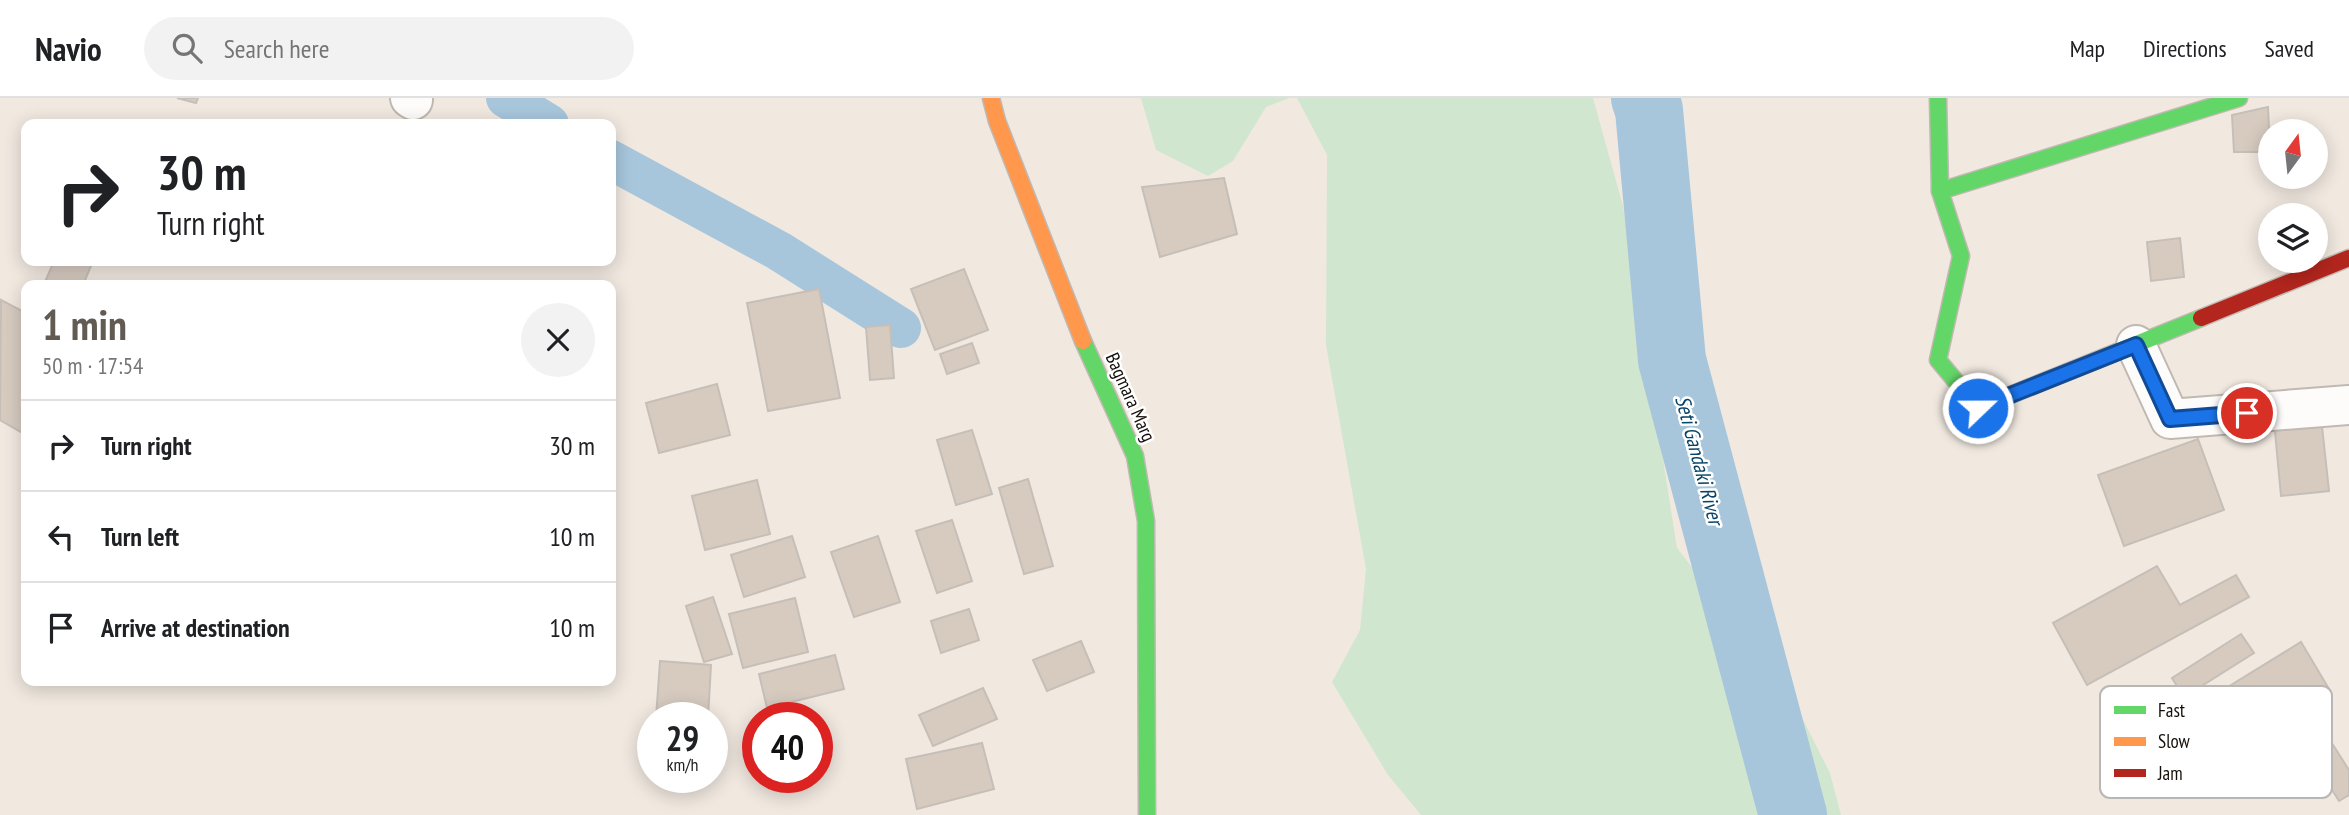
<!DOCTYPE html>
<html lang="en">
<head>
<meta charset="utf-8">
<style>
	body { margin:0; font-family:"PT Sans Narrow",sans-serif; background:#f2f2f2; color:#202124; height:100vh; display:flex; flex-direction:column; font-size:26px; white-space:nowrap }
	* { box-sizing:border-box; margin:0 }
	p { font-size:23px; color:#757577 }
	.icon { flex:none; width:38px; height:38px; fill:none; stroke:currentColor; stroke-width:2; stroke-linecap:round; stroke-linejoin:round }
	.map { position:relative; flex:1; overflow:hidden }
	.side { position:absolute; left:21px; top:182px; width:595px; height:406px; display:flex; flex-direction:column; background:#fff; border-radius:14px; box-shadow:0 4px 18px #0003 }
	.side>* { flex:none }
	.banner { position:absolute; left:21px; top:21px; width:595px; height:147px; border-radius:14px; box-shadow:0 4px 18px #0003; background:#fff; color:#202124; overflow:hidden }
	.needle { width:46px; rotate:15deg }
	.fabs { position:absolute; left:2258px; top:21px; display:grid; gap:14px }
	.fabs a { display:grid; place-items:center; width:70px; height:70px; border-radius:50%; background:#fff; box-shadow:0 4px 18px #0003; font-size:35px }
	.speed { position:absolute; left:637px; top:604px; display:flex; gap:14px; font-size:35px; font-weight:700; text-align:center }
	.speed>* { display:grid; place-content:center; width:91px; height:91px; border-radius:50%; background:#fff; box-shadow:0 4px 18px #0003; line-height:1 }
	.speed small { font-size:18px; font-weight:400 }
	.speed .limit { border:10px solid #d22; background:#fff; color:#111 }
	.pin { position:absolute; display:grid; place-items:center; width:60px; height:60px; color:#fff; margin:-30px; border:4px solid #fff; border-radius:50%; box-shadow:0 2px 7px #0007 }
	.me { position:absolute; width:77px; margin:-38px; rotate:68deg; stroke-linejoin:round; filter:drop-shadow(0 0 5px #0008) }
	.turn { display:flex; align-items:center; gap:24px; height:147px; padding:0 21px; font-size:32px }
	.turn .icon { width:91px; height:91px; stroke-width:2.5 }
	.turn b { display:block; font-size:49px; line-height:60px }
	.round { display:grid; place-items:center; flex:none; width:74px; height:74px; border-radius:37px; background:#f2f2f2 }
	.headline { display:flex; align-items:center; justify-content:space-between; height:119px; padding:0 21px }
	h1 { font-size:42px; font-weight:700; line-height:52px; color:#615b54 }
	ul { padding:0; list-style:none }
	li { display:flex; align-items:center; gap:21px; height:91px; padding:0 21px; border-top:2px solid #e0e0e0 }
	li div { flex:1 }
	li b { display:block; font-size:26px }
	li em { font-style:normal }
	header { display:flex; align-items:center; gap:42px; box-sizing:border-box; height:98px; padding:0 35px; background:#fff; border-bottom:2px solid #e0e0e0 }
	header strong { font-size:33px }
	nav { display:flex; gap:38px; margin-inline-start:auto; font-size:24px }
	.search { width:490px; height:63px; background:#f2f2f2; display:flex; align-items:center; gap:18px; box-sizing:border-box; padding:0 24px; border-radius:38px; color:#757577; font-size:26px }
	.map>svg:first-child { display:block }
</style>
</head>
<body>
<header>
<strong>Navio</strong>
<div class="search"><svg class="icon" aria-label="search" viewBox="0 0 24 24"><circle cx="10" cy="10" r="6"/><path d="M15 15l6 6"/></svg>Search here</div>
<nav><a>Map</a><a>Directions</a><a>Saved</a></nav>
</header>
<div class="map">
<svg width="2349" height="717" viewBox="0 0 2349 717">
	<rect width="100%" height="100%" fill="#f1e9e0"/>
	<g fill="#d1e6ce">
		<path d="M 1141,0 L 1289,0 L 1266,9 L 1233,63 L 1208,78 L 1156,52 Z"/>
		<path d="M 1297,0 L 1593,0 L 1623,108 L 1677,450 L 1787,590 L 1830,675 L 1841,717 L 1421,717 L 1388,677 L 1332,584 L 1360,532 L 1366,471 L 1326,247 L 1327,57 Z"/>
	</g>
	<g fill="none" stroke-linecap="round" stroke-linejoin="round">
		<g stroke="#a7c6dc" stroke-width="40">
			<path d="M 506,0 L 549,26"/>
			<path d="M 611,62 L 779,153 L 901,230"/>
		</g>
		<path stroke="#a7c6dc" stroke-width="68" d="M 1645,0 L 1649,12 L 1672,262 L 1793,717"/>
	</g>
	<g fill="#d7cbc0" stroke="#c6bfb8" stroke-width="2">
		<path d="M 177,0 L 198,0 L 196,5 Z"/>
		<path d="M 2268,9 L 2270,54 L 2234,54 L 2232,17 Z"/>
		<path d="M 1224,80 L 1237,136 L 1160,159 L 1142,89 Z"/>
		<path d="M 2180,140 L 2184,179 L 2151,183 L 2147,144 Z"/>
		<path d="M 54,163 L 93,163 L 83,187 L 52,187 L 45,184 Z"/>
		<path d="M 964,171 L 988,232 L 935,252 L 911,191 Z"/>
		<path d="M 819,191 L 840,300 L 768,313 L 747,205 Z"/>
		<path d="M 1,202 L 26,215 L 26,337 L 0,322 Z"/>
		<path d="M 890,227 L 894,280 L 870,282 L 866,229 Z"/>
		<path d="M 972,245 L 979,265 L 947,276 L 940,256 Z"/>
		<path d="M 717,286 L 730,337 L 659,355 L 646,305 Z"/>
		<path d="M 2321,319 L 2329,393 L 2281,398 L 2274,323 Z"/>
		<path d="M 972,332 L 992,396 L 956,407 L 937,342 Z"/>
		<path d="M 2198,341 L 2224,412 L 2124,448 L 2098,377 Z"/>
		<path d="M 1028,381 L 1053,468 L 1024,476 L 999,390 Z"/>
		<path d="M 757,382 L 770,436 L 705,452 L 692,398 Z"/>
		<path d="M 952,422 L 972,483 L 937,495 L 916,433 Z"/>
		<path d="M 792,438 L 805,479 L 744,499 L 731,457 Z"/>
		<path d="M 878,438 L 900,504 L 854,519 L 831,454 Z"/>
		<path d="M 2157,468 L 2180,507 L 2236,477 L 2249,499 L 2087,587 L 2053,525 Z"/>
		<path d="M 713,499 L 732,556 L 704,564 L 686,508 Z"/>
		<path d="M 795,500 L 808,554 L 743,570 L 729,516 Z"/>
		<path d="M 969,511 L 979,542 L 941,555 L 931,523 Z"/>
		<path d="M 2241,536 L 2254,555 L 2184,599 L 2172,580 Z"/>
		<path d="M 1081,543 L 1094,574 L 1047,593 L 1033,562 Z"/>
		<path d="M 2301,544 L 2329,591 L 2207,665 L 2179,619 Z"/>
		<path d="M 835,557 L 844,591 L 767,610 L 759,576 Z"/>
		<path d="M 660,563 L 711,567 L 708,620 L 656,620 Z"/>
		<path d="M 983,590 L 997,621 L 933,648 L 919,617 Z"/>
		<path d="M 2321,628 L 2349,672 L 2349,697 L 2339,703 L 2300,641 Z"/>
		<path d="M 982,645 L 994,691 L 917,711 L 906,661 Z"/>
	</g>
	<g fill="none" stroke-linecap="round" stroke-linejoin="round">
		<defs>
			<g id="street">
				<path d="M 410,0 L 413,2"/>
				<path d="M 2136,247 L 2170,321 L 2349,307"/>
			</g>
			<g id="fast">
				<path d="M 1938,0 L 1940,93 L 1961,158 L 1938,262 L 1978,310 L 2201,220"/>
				<path d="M 1940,93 L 2239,0"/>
				<path d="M 1083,243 L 1135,358 L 1146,423 L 1147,717"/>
			</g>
			<path id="slow" d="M 991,0 L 997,23 L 1083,243"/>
			<path id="jam" d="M 2201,220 L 2349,160"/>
		</defs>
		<use href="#street" stroke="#c0b9b2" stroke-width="42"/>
		<use href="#fast" stroke="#c0b9b2" stroke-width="19"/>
		<use href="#slow" stroke="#c0b9b2" stroke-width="19"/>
		<use href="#jam" stroke="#c0b9b2" stroke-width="19"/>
		<use href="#street" stroke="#fdfcfa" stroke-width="38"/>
		<use href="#fast" stroke="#63d668" stroke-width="16"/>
		<use href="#slow" stroke="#ff974d" stroke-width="16"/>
		<use href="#jam" stroke="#b3261e" stroke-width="16"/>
	</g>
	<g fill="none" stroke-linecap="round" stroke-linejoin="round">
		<defs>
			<path id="route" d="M 1978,310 L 2136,247 L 2170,321 L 2247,315"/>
		</defs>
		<use href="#route" stroke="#114b97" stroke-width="18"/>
		<use href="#route" stroke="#1a73e8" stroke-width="12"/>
	</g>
	<g text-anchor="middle" stroke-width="5" stroke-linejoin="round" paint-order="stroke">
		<g font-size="19" fill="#140e09" stroke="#fff">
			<text transform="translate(1131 299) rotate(66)" y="7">Bagmara Marg</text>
		</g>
		<g font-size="21" font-style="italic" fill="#064366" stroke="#fff">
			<text transform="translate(1699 362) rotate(75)" y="7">Seti Gandaki River</text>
		</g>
	</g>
	<rect x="2100" y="588" width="232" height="112" rx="10" fill="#fff" stroke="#b8b7b5" stroke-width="2"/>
	<rect x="2114" y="608" width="32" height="8" fill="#63d668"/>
	<rect x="2114" y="639" width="32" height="9" fill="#ff974d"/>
	<rect x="2114" y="671" width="32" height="8" fill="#b3261e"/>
	<g font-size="19" fill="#140e09">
		<text x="2158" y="619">Fast</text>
		<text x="2158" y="650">Slow</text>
		<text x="2158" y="682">Jam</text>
	</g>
</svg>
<div class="fabs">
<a><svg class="needle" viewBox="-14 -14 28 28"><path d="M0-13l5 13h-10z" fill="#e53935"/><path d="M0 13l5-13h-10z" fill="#757577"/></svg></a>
<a><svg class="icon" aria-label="layers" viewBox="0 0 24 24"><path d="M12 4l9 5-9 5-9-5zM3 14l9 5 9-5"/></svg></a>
</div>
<div class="speed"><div>29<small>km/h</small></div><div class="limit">40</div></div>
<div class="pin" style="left:2247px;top:315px;background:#d93025"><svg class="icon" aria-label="arrive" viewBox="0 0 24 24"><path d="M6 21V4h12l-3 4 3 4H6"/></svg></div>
<svg class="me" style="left:1978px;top:310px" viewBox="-20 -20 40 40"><circle r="17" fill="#1a73e8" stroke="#fff" stroke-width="3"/><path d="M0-11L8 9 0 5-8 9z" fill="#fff"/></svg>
<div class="banner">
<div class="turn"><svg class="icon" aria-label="right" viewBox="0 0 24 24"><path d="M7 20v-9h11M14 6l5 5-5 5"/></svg><div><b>30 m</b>Turn right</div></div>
</div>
<section class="side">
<div class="headline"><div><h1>1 min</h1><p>50 m · 17:54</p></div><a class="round"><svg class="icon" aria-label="close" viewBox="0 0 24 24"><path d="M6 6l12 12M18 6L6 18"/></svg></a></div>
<ul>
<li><svg class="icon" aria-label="right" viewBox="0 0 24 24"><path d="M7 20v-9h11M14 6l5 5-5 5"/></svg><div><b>Turn right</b></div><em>30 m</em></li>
<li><svg class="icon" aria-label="left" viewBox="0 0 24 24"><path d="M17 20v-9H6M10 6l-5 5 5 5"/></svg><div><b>Turn left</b></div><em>10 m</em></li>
<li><svg class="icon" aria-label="arrive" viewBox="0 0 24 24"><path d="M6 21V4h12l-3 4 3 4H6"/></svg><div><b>Arrive at destination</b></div><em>10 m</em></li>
</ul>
</section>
</div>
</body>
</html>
